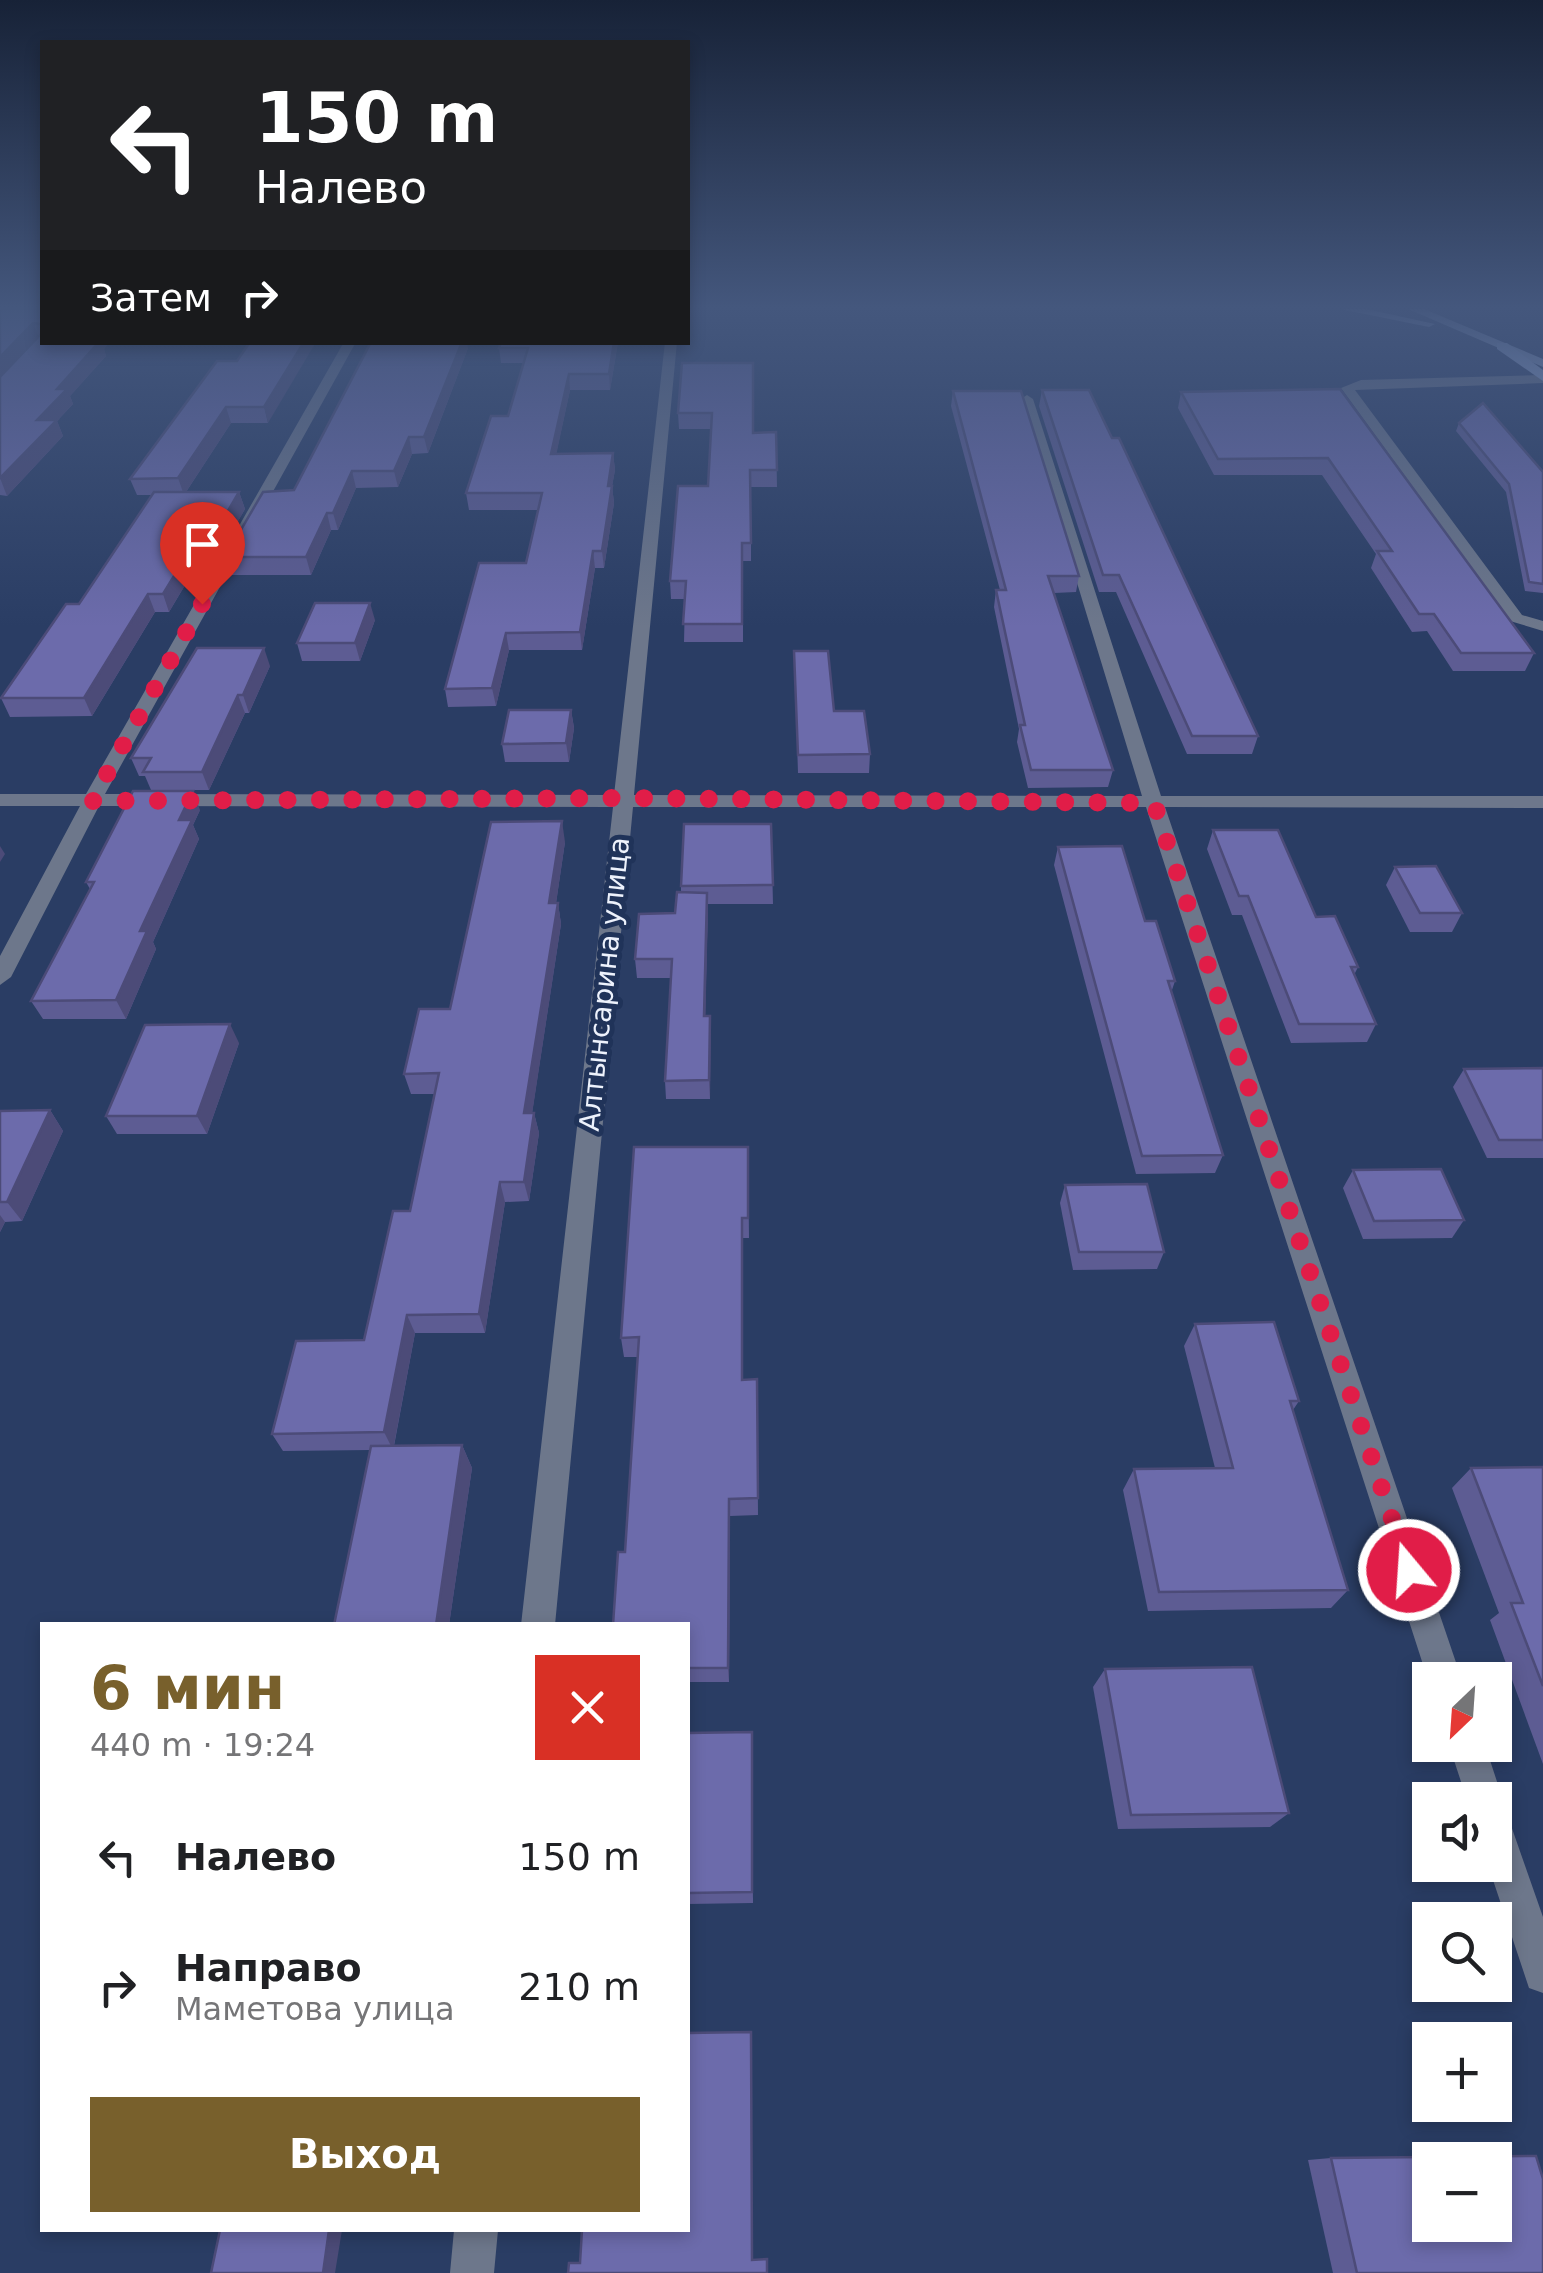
<!DOCTYPE html>
<html lang="ru">
<head>
<meta charset="utf-8">
<style>
	body { margin:0; font-family:"DejaVu Sans",sans-serif; background:#f6f6f6; color:#202124; height:100vh; display:flex; flex-direction:column; font-size:38px; white-space:nowrap }
	* { box-sizing:border-box; margin:0 }
	p { font-size:32px; color:#757577 }
	.icon { flex:none; width:55px; height:55px; fill:none; stroke:currentColor; stroke-width:2; stroke-linecap:round; stroke-linejoin:round }
	.map { position:relative; flex:1; overflow:hidden }
	.panel { position:absolute; left:40px; top:1622px; width:650px; height:610px; display:flex; flex-direction:column; background:#fff; border-radius:0px; box-shadow:0 5px 15px #0003 }
	.panel>* { flex:none }
	.banner { position:absolute; left:40px; top:40px; width:650px; height:305px; border-radius:0px; box-shadow:0 5px 15px #0003; background:#202124; color:#fff; overflow:hidden }
	.needle { width:65px; rotate:205deg }
	.controls { position:absolute; left:1412px; top:1662px; display:grid; gap:20px }
	.controls a { display:grid; place-items:center; width:100px; height:100px; border-radius:0px; background:#fff; box-shadow:0 5px 15px #0003; font-size:50px }
	.pin { position:absolute; display:grid; place-items:center; width:85px; height:85px; color:#fff; margin:-102px -42px; border-radius:50% 50% 50% 0; rotate:-45deg; box-shadow:0 0 10px #0007 }
	.pin .icon { rotate:45deg }
	.me { position:absolute; width:110px; margin:-55px; rotate:342deg; stroke-linejoin:round; filter:drop-shadow(0 0 8px #0008) }
	.turn { display:flex; align-items:center; gap:35px; height:210px; padding:0 50px; font-size:45px }
	.turn .icon { width:130px; height:130px; stroke-width:2.5 }
	.turn b { display:block; font-size:70px; line-height:85px }
	.then { display:flex; align-items:center; height:95px; padding:0 50px; background:#0003; gap:20px; font-size:38px }
	.round { display:grid; place-items:center; flex:none; width:105px; height:105px; border-radius:0px; background:#f6f6f6 }
	.head { display:flex; align-items:center; justify-content:space-between; height:170px; padding:0 50px }
	h1 { font-size:60px; font-weight:600; line-height:75px; color:#78602c }
	.action { display:flex; gap:20px; margin-top:auto; padding:20px 50px }
	.action a { flex:1; height:115px; border-radius:0px; background:#78602c; color:#fff; font-size:40px; font-weight:600; line-height:115px; text-align:center }
	ul { padding:0; list-style:none }
	li { display:flex; align-items:center; gap:30px; height:130px; padding:0 50px }
	li div { flex:1 }
	li b { display:block; font-size:38px }
	li em { font-style:normal }
	.map>svg:first-child { display:block }
</style>
</head>
<body>
<div class="map">
<svg width="1543" height="2273" viewBox="0 0 1543 2273">
	<rect width="100%" height="100%" fill="#2a3d64"/>
	<g fill="none" stroke-linecap="round" stroke-linejoin="round">
		<g fill="#6d778b" fill-rule="evenodd">
			<path d="M 344,342 L 356,342 L 105,794 L 614,795 L 665,342 L 677,342 L 634,795 L 1142,796 L 1021,399 L 1027,395 L 1033,399 L 1161,796 L 1543,796 L 1543,808 L 1165,807 L 1462,1680 L 1430,1680 L 1430,1685 L 1428,1680 L 1146,807 L 633,807 L 555,1625 L 521,1625 L 613,807 L 99,806 L 11,977 L 0,985 L 0,956 L 80,806 L 0,806 L 0,794 L 86,794 Z"/>
			<path d="M 1543,375 L 1543,383 L 1355,390 L 1522,615 L 1543,621 L 1543,631 L 1510,621 L 1341,388 L 1361,380 Z"/>
			<path d="M 1449,1745 L 1485,1745 L 1503,1800 L 1497,1813 L 1508,1817 L 1543,1917 L 1543,1993 L 1529,1988 L 1488,1865 L 1495,1865 L 1495,1800 L 1467,1800 Z"/>
			<path d="M 454,2230 L 498,2230 L 494,2273 L 450,2273 Z"/>
		</g>
		<g fill="#99aed5" fill-rule="evenodd">
			<path d="M 1340,309 L 1366,309 L 1435,324 L 1429,327 Z"/>
			<path d="M 1408,309 L 1424,309 L 1543,359 L 1543,367 Z"/>
		</g>
		<path fill="#a2b9e4" fill-rule="evenodd" d="M 1497,343 L 1507,343 L 1543,370 L 1543,381 L 1497,349 Z"/>
	</g>
	<g fill="#5d5c93">
		<path d="M 0,309 L 42,309 L 42,342 L 109,342 L 104,349 L 106,356 L 70,396 L 73,404 L 57,421 L 63,436 L 7,496 L 0,495 Z"/>
		<path d="M 250,342 L 268,423 L 231,423 L 186,492 L 239,492 L 245,509 L 207,575 L 191,575 L 169,612 L 155,612 L 92,716 L 10,717 L 1,698 L 79,604 L 152,495 L 137,495 L 130,479 L 237,361 Z"/>
		<path d="M 618,342 L 610,390 L 570,390 L 556,454 L 613,453 L 615,470 L 612,486 L 614,503 L 604,568 L 595,568 L 582,650 L 509,650 L 496,706 L 448,707 L 445,689 L 526,563 L 539,510 L 469,510 L 466,493 L 508,416 L 524,363 L 501,363 L 499,348 Z"/>
		<path d="M 468,348 L 428,453 L 412,454 L 398,487 L 356,488 L 338,530 L 331,530 L 311,575 L 231,575 L 225,557 L 294,490 Z"/>
		<path d="M 682,363 L 753,433 L 776,432 L 777,487 L 751,487 L 751,561 L 743,561 L 743,642 L 684,642 L 685,599 L 671,599 L 670,581 L 708,486 L 711,429 L 679,429 L 678,413 Z"/>
		<path d="M 1340,389 L 1534,653 L 1525,671 L 1453,671 L 1427,631 L 1412,632 L 1371,568 L 1376,554 L 1322,475 L 1214,475 L 1178,408 L 1181,392 Z"/>
		<path d="M 1042,390 L 1258,736 L 1252,754 L 1187,754 L 1116,592 L 1099,592 L 1039,406 Z"/>
		<path d="M 953,391 L 1079,576 L 1076,592 L 1054,593 L 1113,770 L 1108,787 L 1028,788 L 1017,742 L 1019,729 L 994,607 L 996,590 L 1000,590 L 951,406 Z"/>
		<path d="M 1459,423 L 1543,472 L 1543,593 L 1525,591 L 1506,492 L 1456,431 Z"/>
		<path d="M 375,620 L 360,661 L 302,661 L 297,643 Z"/>
		<path d="M 794,651 L 834,711 L 870,754 L 869,773 L 798,773 Z"/>
		<path d="M 270,666 L 249,713 L 245,713 L 209,790 L 151,790 L 145,776 L 139,776 L 131,758 Z"/>
		<path d="M 571,710 L 574,728 L 569,762 L 505,762 L 502,744 Z"/>
		<path d="M 200,810 L 193,825 L 199,839 L 153,942 L 156,949 L 126,1019 L 43,1019 L 31,1001 L 90,889 L 86,882 Z"/>
		<path d="M 771,824 L 773,904 L 708,904 L 705,1016 L 710,1016 L 710,1099 L 666,1099 L 665,1081 L 671,978 L 637,978 L 635,959 L 675,913 L 681,892 L 681,886 Z"/>
		<path d="M 1213,830 L 1316,917 L 1358,967 L 1354,975 L 1376,1024 L 1367,1042 L 1291,1043 L 1242,915 L 1232,915 L 1207,849 Z"/>
		<path d="M 565,842 L 556,903 L 558,903 L 561,924 L 532,1113 L 534,1113 L 539,1133 L 529,1201 L 505,1202 L 485,1333 L 415,1333 L 394,1446 L 462,1445 L 472,1468 L 449,1625 L 334,1625 L 370,1450 L 283,1451 L 272,1434 L 364,1340 L 410,1211 L 434,1094 L 411,1094 L 404,1074 Z"/>
		<path d="M 1058,847 L 1145,921 L 1175,981 L 1171,993 L 1223,1155 L 1215,1173 L 1136,1174 L 1054,865 Z"/>
		<path d="M 1395,867 L 1462,913 L 1452,932 L 1410,932 L 1386,885 Z"/>
		<path d="M 239,1043 L 207,1134 L 117,1134 L 106,1116 Z"/>
		<path d="M 1543,1068 L 1543,1158 L 1487,1158 L 1453,1087 L 1464,1069 Z"/>
		<path d="M 50,1110 L 63,1131 L 22,1221 L 5,1222 L 0,1232 L 0,1111 Z"/>
		<path d="M 748,1147 L 749,1238 L 742,1238 L 743,1380 L 757,1379 L 758,1515 L 730,1516 L 729,1682 L 688,1682 L 688,1625 L 625,1552 L 638,1357 L 624,1357 L 621,1338 Z"/>
		<path d="M 1353,1170 L 1464,1220 L 1452,1238 L 1363,1239 L 1343,1188 Z"/>
		<path d="M 1065,1185 L 1164,1252 L 1157,1269 L 1073,1270 L 1060,1203 Z"/>
		<path d="M 1195,1324 L 1299,1401 L 1293,1410 L 1348,1590 L 1331,1608 L 1148,1611 L 1123,1490 L 1134,1469 L 1215,1468 L 1184,1346 Z"/>
		<path d="M 1543,1467 L 1543,1764 L 1490,1620 L 1499,1613 L 1452,1488 L 1471,1468 Z"/>
		<path d="M 1105,1669 L 1289,1813 L 1270,1827 L 1118,1829 L 1093,1687 Z"/>
		<path d="M 752,1732 L 753,1903 L 688,1904 L 688,1733 Z"/>
		<path d="M 1331,2158 L 1543,2273 L 1333,2273 L 1308,2160 Z"/>
	</g>
	<g fill="#4c4b78">
		<path d="M 33,323 L 39,338 L 0,380 L 0,357 Z"/>
		<path d="M 94,342 L 109,342 L 104,349 L 106,356 L 70,396 L 73,404 L 57,421 L 63,436 L 7,496 L 0,478 L 57,389 Z"/>
		<path d="M 304,342 L 316,342 L 268,423 L 264,407 Z"/>
		<path d="M 462,342 L 467,342 L 468,348 L 428,453 L 424,437 Z"/>
		<path d="M 614,342 L 618,342 L 610,390 L 609,374 Z"/>
		<path d="M 569,374 L 570,390 L 553,470 L 551,454 Z"/>
		<path d="M 226,407 L 231,423 L 184,495 L 178,478 Z"/>
		<path d="M 409,437 L 412,454 L 398,487 L 394,471 Z"/>
		<path d="M 613,453 L 615,470 L 609,503 L 608,486 Z"/>
		<path d="M 352,471 L 356,488 L 338,530 L 333,513 Z"/>
		<path d="M 612,486 L 614,503 L 604,568 L 602,551 Z"/>
		<path d="M 239,492 L 245,509 L 207,575 L 201,557 Z"/>
		<path d="M 327,513 L 331,530 L 311,575 L 306,557 Z"/>
		<path d="M 593,551 L 595,568 L 582,650 L 580,632 Z"/>
		<path d="M 185,558 L 191,575 L 169,612 L 163,594 Z"/>
		<path d="M 148,594 L 155,612 L 92,716 L 84,698 Z"/>
		<path d="M 370,603 L 375,620 L 360,661 L 355,643 Z"/>
		<path d="M 506,633 L 509,650 L 496,706 L 492,688 Z"/>
		<path d="M 264,648 L 270,666 L 249,713 L 243,695 Z"/>
		<path d="M 238,695 L 245,713 L 209,790 L 202,772 Z"/>
		<path d="M 571,710 L 574,728 L 569,762 L 566,743 Z"/>
		<path d="M 193,791 L 200,810 L 193,825 L 199,839 L 153,942 L 156,949 L 126,1019 L 116,1000 L 179,820 Z"/>
		<path d="M 562,821 L 565,842 L 553,924 L 549,903 Z"/>
		<path d="M 0,846 L 5,854 L 0,862 Z"/>
		<path d="M 707,893 L 708,912 L 705,1034 L 704,1016 Z"/>
		<path d="M 558,903 L 561,924 L 529,1134 L 524,1113 Z"/>
		<path d="M 710,1016 L 711,1034 L 710,1099 L 709,1080 Z"/>
		<path d="M 230,1024 L 239,1043 L 207,1134 L 197,1116 Z"/>
		<path d="M 50,1110 L 63,1131 L 22,1221 L 7,1202 Z"/>
		<path d="M 534,1113 L 539,1133 L 529,1201 L 524,1182 Z"/>
		<path d="M 500,1182 L 505,1202 L 485,1333 L 479,1314 Z"/>
		<path d="M 0,1215 L 5,1222 L 0,1232 Z"/>
		<path d="M 407,1315 L 415,1333 L 393,1450 L 384,1432 Z"/>
		<path d="M 462,1445 L 472,1468 L 449,1625 L 436,1625 Z"/>
		<path d="M 729,1499 L 730,1516 L 729,1682 L 728,1668 Z"/>
		<path d="M 329,2230 L 342,2230 L 335,2273 L 323,2273 Z"/>
	</g>
	<g fill="#6c6bab" stroke="#4c4b78" stroke-width="2.5" fill-rule="evenodd">
		<path d="M 0,309 L 42,309 L 42,324 L 33,323 L 0,357 Z"/>
		<path d="M 42,333 L 42,342 L 99,342 L 57,389 L 67,389 L 37,420 L 57,420 L 0,478 L 0,377 Z"/>
		<path d="M 250,342 L 304,342 L 264,407 L 226,407 L 178,478 L 130,479 L 217,361 L 237,361 Z"/>
		<path d="M 371,342 L 462,342 L 424,437 L 409,437 L 394,471 L 352,471 L 333,513 L 327,513 L 306,557 L 225,557 L 263,492 L 294,490 Z"/>
		<path d="M 501,342 L 614,342 L 609,374 L 569,374 L 551,454 L 613,453 L 608,486 L 612,486 L 602,551 L 593,551 L 580,632 L 506,633 L 492,688 L 445,689 L 479,563 L 526,563 L 542,493 L 466,493 L 491,416 L 508,416 L 528,348 L 499,348 Z"/>
		<path d="M 682,363 L 753,363 L 753,433 L 776,432 L 777,470 L 750,470 L 751,543 L 742,543 L 742,624 L 683,624 L 686,581 L 670,581 L 678,486 L 708,486 L 712,413 L 678,413 Z"/>
		<path d="M 1340,389 L 1534,653 L 1461,653 L 1434,614 L 1419,614 L 1377,551 L 1392,551 L 1328,458 L 1218,459 L 1181,392 Z"/>
		<path d="M 1042,390 L 1089,390 L 1112,438 L 1119,438 L 1258,736 L 1192,736 L 1119,575 L 1103,575 Z"/>
		<path d="M 953,391 L 1021,391 L 1079,576 L 1048,576 L 1113,770 L 1031,770 L 1020,725 L 1025,725 L 996,590 L 1006,590 Z"/>
		<path d="M 1483,403 L 1543,472 L 1543,584 L 1529,582 L 1509,484 L 1459,423 Z"/>
		<path d="M 154,492 L 239,492 L 201,557 L 185,558 L 163,594 L 148,594 L 84,698 L 1,698 L 66,604 L 79,604 Z"/>
		<path d="M 315,603 L 370,603 L 355,643 L 297,643 Z"/>
		<path d="M 197,648 L 264,648 L 243,695 L 238,695 L 202,772 L 143,772 L 151,758 L 131,758 Z"/>
		<path d="M 794,651 L 828,651 L 834,711 L 864,711 L 870,754 L 798,755 Z"/>
		<path d="M 509,710 L 571,710 L 566,743 L 502,744 Z"/>
		<path d="M 133,791 L 193,791 L 179,820 L 192,820 L 140,931 L 147,931 L 116,1000 L 31,1001 L 94,882 L 86,882 Z"/>
		<path d="M 562,821 L 549,903 L 558,903 L 524,1113 L 534,1113 L 524,1182 L 500,1182 L 479,1314 L 407,1315 L 384,1432 L 272,1434 L 296,1341 L 364,1340 L 393,1211 L 410,1211 L 439,1073 L 404,1074 L 419,1009 L 450,1009 L 491,822 Z"/>
		<path d="M 684,824 L 771,824 L 773,885 L 681,886 Z"/>
		<path d="M 1213,830 L 1278,830 L 1316,917 L 1335,916 L 1358,967 L 1351,967 L 1376,1024 L 1299,1024 L 1248,896 L 1239,896 Z"/>
		<path d="M 1122,846 L 1145,921 L 1156,921 L 1175,981 L 1168,981 L 1223,1155 L 1142,1156 L 1058,847 Z"/>
		<path d="M 1436,866 L 1462,913 L 1420,913 L 1395,867 Z"/>
		<path d="M 677,892 L 707,893 L 704,1016 L 710,1016 L 709,1080 L 665,1081 L 672,959 L 635,959 L 639,914 L 675,913 Z"/>
		<path d="M 230,1024 L 197,1116 L 106,1116 L 145,1025 Z"/>
		<path d="M 1543,1068 L 1543,1140 L 1499,1140 L 1464,1069 Z"/>
		<path d="M 50,1110 L 7,1202 L 0,1202 L 0,1111 Z"/>
		<path d="M 634,1147 L 748,1147 L 748,1218 L 742,1218 L 742,1380 L 757,1379 L 758,1498 L 729,1499 L 728,1668 L 688,1668 L 688,1625 L 613,1625 L 618,1552 L 625,1552 L 639,1337 L 621,1338 Z"/>
		<path d="M 1441,1169 L 1464,1220 L 1374,1221 L 1353,1170 Z"/>
		<path d="M 1147,1184 L 1164,1252 L 1079,1252 L 1065,1185 Z"/>
		<path d="M 1274,1322 L 1299,1401 L 1290,1401 L 1348,1590 L 1159,1592 L 1134,1469 L 1233,1468 L 1195,1324 Z"/>
		<path d="M 462,1445 L 436,1625 L 334,1625 L 371,1446 Z"/>
		<path d="M 1543,1467 L 1543,1686 L 1511,1603 L 1523,1603 L 1471,1468 Z"/>
		<path d="M 1252,1667 L 1289,1813 L 1131,1815 L 1105,1669 Z"/>
		<path d="M 752,1732 L 752,1892 L 688,1893 L 688,1733 Z"/>
		<path d="M 751,2032 L 752,2260 L 767,2259 L 767,2273 L 568,2273 L 569,2263 L 580,2263 L 582,2230 L 688,2230 L 688,2033 Z"/>
		<path d="M 1536,2156 L 1543,2179 L 1543,2273 L 1357,2273 L 1331,2158 ZM 1430,2160 L 1495,2160 L 1495,2225 L 1430,2225 Z"/>
		<path d="M 220,2230 L 329,2230 L 323,2273 L 211,2273 Z"/>
	</g>
	<linearGradient id="sky" x2="0" y2="1"><stop stop-color="#172237"/><stop offset="0.49" stop-color="#44577d"/><stop offset="1" stop-color="#44577d" stop-opacity="0"/></linearGradient>
	<rect width="1543" height="627" fill="url(#sky)"/>
	<g fill="none" stroke-linecap="round" stroke-linejoin="round">
		<path stroke="#e11d48" stroke-width="18" stroke-dasharray="0 32.4" d="M 202,604 L 92,801 L 624,798 L 1154,803 L 1409,1570"/>
	</g>
	<g text-anchor="middle" stroke-width="10" stroke-linejoin="round" paint-order="stroke">
		<g font-size="28" fill="#edf2fc" stroke="#203359">
			<text transform="translate(604 984) rotate(-84)" y="10">Алтынсарина улица</text>
		</g>
	</g>
</svg>
<div class="controls">
<a><svg class="needle" viewBox="-14 -14 28 28"><path d="M0-13l5 13h-10z" fill="#e53935"/><path d="M0 13l5-13h-10z" fill="#757577"/></svg></a>
<a><svg class="icon" aria-label="sound" viewBox="0 0 24 24"><path d="M4 9h4l5-4v14l-5-4H4zM17 9q2 3 0 6"/></svg></a>
<a><svg class="icon" aria-label="search" viewBox="0 0 24 24"><circle cx="10" cy="10" r="6"/><path d="M15 15l6 6"/></svg></a>
<a>+</a>
<a>−</a>
</div>
<div class="pin" style="left:202px;top:604px;background:#d93025"><svg class="icon" aria-label="arrive" viewBox="0 0 24 24"><path d="M6 21V4h12l-3 4 3 4H6"/></svg></div>
<svg class="me" style="left:1409px;top:1570px" viewBox="-20 -20 40 40"><circle r="17" fill="#e11d48" stroke="#fff" stroke-width="3"/><path d="M0-11L8 9 0 5-8 9z" fill="#fff"/></svg>
<div class="banner">
<div class="turn"><svg class="icon" aria-label="left" viewBox="0 0 24 24"><path d="M17 20v-9H6M10 6l-5 5 5 5"/></svg><div><b>150 m</b>Налево</div></div>
<div class="then">Затем<svg class="icon" aria-label="right" viewBox="0 0 24 24"><path d="M7 20v-9h11M14 6l5 5-5 5"/></svg></div>
</div>
<section class="panel">
<div class="head"><div><h1>6 мин</h1><p>440 m · 19:24</p></div><a class="round" style="background:#d93025;color:#fff"><svg class="icon" aria-label="close" viewBox="0 0 24 24"><path d="M6 6l12 12M18 6L6 18"/></svg></a></div>
<ul>
<li><svg class="icon" aria-label="left" viewBox="0 0 24 24"><path d="M17 20v-9H6M10 6l-5 5 5 5"/></svg><div><b>Налево</b></div><em>150 m</em></li>
<li><svg class="icon" aria-label="right" viewBox="0 0 24 24"><path d="M7 20v-9h11M14 6l5 5-5 5"/></svg><div><b>Направо</b><p>Маметова улица</p></div><em>210 m</em></li>
</ul>
<div class="action"><a>Выход</a></div>
</section>
</div>
</body>
</html>
